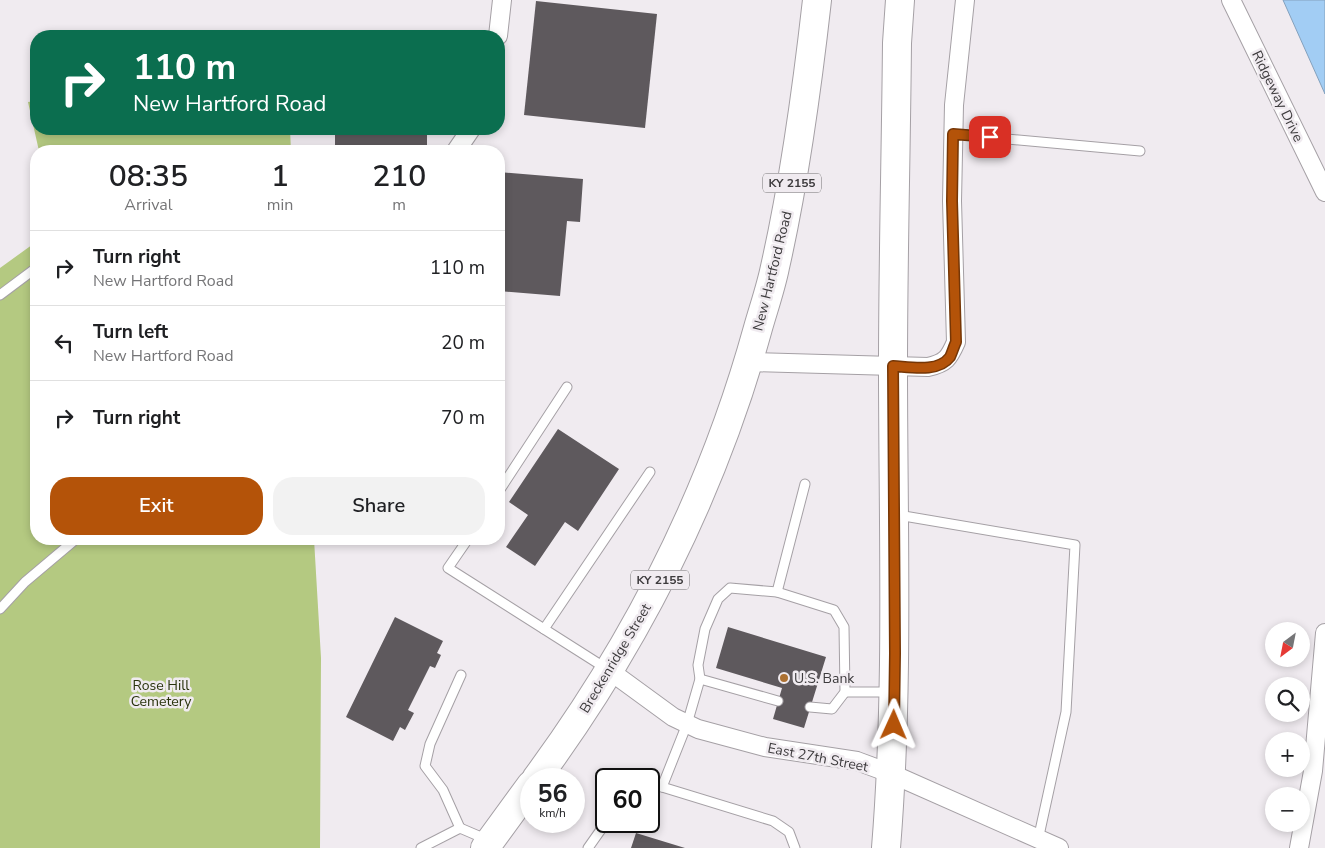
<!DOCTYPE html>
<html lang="en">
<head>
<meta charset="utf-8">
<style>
	body { margin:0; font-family:"Nunito Sans",sans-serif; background:#f2f2f2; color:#202124; height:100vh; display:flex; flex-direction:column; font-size:19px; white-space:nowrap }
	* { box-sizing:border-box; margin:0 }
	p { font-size:16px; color:#757577 }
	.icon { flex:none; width:28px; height:28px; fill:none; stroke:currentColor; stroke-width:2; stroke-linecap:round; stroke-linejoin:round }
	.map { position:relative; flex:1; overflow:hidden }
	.drawer { position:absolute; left:30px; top:145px; width:475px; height:400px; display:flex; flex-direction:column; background:#fff; border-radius:20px; box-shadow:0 2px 8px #0003 }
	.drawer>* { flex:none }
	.top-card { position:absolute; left:30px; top:30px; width:475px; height:105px; border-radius:20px; box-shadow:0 2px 8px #0003; background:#0b6e4f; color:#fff; overflow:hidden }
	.needle { width:32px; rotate:212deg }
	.buttons { position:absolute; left:1265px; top:622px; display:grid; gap:10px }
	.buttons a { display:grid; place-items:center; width:45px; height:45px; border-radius:50%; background:#fff; box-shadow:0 2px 8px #0003; font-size:25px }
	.speed { position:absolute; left:520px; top:768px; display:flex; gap:10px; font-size:25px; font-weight:700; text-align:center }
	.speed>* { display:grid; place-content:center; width:65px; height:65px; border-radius:50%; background:#fff; box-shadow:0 2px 8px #0003; line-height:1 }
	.speed small { font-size:12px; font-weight:400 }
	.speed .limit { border:2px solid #111; border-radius:8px; background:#fff; color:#111 }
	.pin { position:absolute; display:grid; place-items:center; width:42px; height:42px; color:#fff; margin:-21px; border-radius:10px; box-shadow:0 2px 8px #0006 }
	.me { position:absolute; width:55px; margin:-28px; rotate:1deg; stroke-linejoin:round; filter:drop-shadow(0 0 4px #0008) }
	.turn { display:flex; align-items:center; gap:18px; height:105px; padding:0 20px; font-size:22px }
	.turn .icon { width:65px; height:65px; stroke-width:2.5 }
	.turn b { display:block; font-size:35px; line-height:42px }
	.eta { display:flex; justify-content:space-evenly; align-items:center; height:85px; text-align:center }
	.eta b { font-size:30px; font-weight:600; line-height:35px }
	.action { display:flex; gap:10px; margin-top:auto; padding:10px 20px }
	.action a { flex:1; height:58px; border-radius:20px; background:#b45309; color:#fff; font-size:20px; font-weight:600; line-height:58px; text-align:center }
	.action a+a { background:#f2f2f2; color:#202124 }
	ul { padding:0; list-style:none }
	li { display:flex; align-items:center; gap:15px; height:75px; padding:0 20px; border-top:1px solid #e0e0e0 }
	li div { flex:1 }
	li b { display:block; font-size:19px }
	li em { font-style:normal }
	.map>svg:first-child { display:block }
</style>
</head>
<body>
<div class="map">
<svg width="1325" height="848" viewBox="0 0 1325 848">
	<rect width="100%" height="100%" fill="#f0ebf0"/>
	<g fill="#b4c981">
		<path d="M 36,101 L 36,129 L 290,129 L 291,151 L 39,151 L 28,102 Z"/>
		<path d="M 36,242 L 36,539 L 314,539 L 321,658 L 320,848 L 0,848 L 0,268 Z"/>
	</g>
	<path fill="#a2cdf4" stroke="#84a1bd" d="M 1283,0 L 1325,0 L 1325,94 Z"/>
	<g fill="#5e595d">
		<path d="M 536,1 L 657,14 L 645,128 L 524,115 Z"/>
		<rect x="335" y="129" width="92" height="22"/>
		<path d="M 499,172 L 583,179 L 580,222 L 567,221 L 560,296 L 499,291 Z"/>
		<path d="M 558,429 L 619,469 L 578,531 L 565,522 L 535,566 L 506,547 L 528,515 L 509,502 Z"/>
		<path d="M 395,617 L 443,641 L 437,653 L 441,655 L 435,668 L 430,666 L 408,710 L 414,713 L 405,730 L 400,727 L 393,741 L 346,717 Z"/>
		<path d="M 728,627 L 826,657 L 804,728 L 773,719 L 782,688 L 716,668 Z"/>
		<path d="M 636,833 L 685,848 L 631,848 Z"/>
	</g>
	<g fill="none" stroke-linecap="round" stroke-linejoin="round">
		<defs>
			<g id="service">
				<path d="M 953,134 L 1140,151"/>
				<path d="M 0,295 L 36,268"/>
				<path d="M 499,491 L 567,387"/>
				<path d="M 898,515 L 1075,545 L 1066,712 L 1038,840"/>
				<path d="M 468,539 L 448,568 L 607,669"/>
				<path d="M 777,592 L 805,484"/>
				<path d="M 0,609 L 25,582 L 76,539"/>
				<path d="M 544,629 L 650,472"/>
				<path d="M 700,679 L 778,701"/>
				<path d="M 845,692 L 890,692"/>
				<path d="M 649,783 L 773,821 L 789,832 L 795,848"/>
				<path d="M 662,787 L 687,724 L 700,679 L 698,665 L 705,629 L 718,599 L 730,588 L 777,592 L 834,610 L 844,627 L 845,692 L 832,709 L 810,707"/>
				<path d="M 460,828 L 443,790 L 425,766 L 430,744 L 461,675"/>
				<path d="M 421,848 L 460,828 L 488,840"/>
				<path d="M 588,848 L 607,821"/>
			</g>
			<g id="minor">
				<path d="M 1231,0 L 1325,192"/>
				<path d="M 498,36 L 502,0"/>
				<path d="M 456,151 L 471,129"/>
				<path d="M 749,362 L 928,367 C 946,363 949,358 956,342 L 952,201 L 954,105 L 965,0"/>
				<path d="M 610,671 L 673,717 L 698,729 L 765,747 L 857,761 L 892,774 L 1059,848"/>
				<path d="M 1299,848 L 1313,771 L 1325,633"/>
			</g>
			<g id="primary">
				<path d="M 536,779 C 637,642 713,491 758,328 C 764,307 771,287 775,267 C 795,179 807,89 817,0"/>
				<path d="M 485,848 L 531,785"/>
				<path d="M 886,848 C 899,688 893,527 893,367 C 893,259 896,151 897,43 L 900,0"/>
			</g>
		</defs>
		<use href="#service" stroke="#a5a0a5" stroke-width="11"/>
		<use href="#minor" stroke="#a5a0a5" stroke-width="20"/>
		<use href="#primary" stroke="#a5a0a5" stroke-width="30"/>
		<use href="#service" stroke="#fff" stroke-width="9"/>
		<use href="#minor" stroke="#fff" stroke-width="18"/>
		<use href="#primary" stroke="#fff" stroke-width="28"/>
	</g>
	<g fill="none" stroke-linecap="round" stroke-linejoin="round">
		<defs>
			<path id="route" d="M 894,725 L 895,653 L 893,366 C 910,367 938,373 950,357 C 952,353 954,346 956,342 L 952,201 L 953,134 L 990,137"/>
		</defs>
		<use href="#route" stroke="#753606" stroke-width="12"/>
		<use href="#route" stroke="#b45309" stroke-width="9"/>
	</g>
	<circle fill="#ac7132" stroke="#f0ebf0" stroke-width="2" cx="784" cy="678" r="5"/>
	<g text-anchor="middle" stroke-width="5" stroke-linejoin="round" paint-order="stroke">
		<g fill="#f0ebf0" stroke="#737073" stroke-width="1">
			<rect x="763" y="173.5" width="58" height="19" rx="4"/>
			<rect x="631" y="570.5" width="58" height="19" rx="4"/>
		</g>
		<g font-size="12" font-weight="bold" fill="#3d3b3d">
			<text x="792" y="187">KY 2155</text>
			<text x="660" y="584">KY 2155</text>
		</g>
		<g font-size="14" fill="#3d3b3d" stroke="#f0ebf0">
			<text transform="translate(1278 96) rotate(64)" y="5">Ridgeway Drive</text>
			<text transform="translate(772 271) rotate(-76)" y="5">New Hartford Road</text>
			<text transform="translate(615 658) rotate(-59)" y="5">Breckenridge Street</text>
			<text transform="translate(818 757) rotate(11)" y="5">East 27th Street</text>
		</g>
		<g font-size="14" fill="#3d3b3d" stroke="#f0ebf0" text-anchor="start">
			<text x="794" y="683">U.S. Bank</text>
		</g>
		<g font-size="14" fill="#29330c" stroke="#f0ebf0">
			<text x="161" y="690">Rose Hill<tspan x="161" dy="16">Cemetery</tspan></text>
		</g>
	</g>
</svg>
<div class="buttons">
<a><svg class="needle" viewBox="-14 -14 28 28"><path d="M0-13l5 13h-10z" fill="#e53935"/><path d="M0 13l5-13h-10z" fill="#757577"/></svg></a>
<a><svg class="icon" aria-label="search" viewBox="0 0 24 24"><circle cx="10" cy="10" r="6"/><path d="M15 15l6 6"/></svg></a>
<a>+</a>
<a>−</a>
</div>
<div class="speed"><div>56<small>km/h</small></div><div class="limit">60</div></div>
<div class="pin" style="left:990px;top:137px;background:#d93025"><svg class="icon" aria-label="arrive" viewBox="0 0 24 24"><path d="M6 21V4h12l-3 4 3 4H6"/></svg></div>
<svg class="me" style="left:894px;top:725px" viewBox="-20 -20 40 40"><path d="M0-17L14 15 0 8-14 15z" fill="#b45309" stroke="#fff" stroke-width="4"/></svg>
<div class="top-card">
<div class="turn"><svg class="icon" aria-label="right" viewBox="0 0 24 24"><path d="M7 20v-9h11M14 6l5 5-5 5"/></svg><div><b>110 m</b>New Hartford Road</div></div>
</div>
<section class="drawer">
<div class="eta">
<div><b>08:35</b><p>Arrival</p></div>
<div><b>1</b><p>min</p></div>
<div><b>210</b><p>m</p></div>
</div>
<ul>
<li><svg class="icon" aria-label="right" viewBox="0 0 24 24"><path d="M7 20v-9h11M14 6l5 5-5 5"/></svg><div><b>Turn right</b><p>New Hartford Road</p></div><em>110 m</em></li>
<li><svg class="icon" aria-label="left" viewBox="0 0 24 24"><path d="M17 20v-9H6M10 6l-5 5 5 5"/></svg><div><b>Turn left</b><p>New Hartford Road</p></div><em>20 m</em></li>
<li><svg class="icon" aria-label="right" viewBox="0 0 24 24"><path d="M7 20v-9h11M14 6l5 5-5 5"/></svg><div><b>Turn right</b></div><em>70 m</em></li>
</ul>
<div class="action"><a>Exit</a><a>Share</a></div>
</section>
</div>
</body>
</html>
